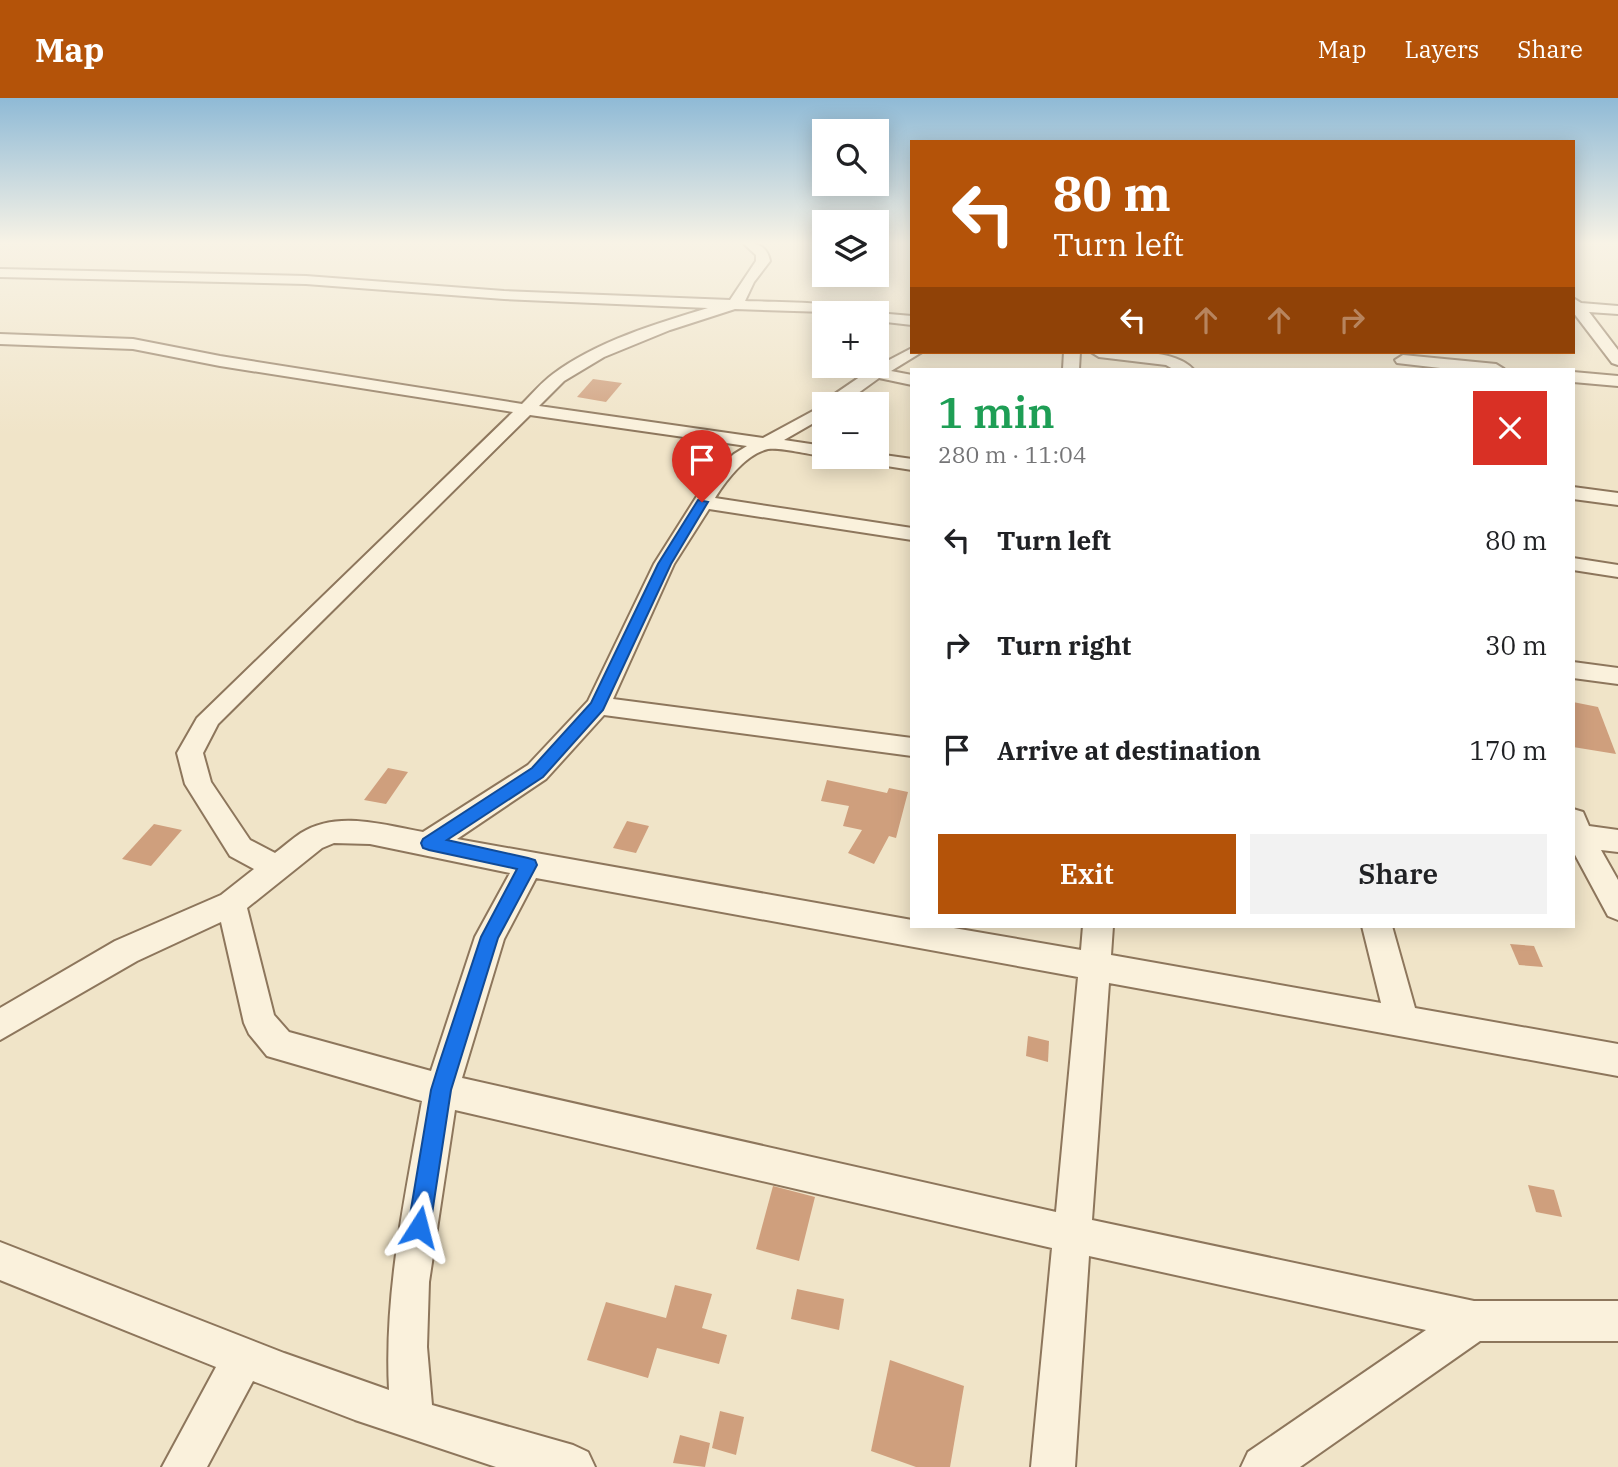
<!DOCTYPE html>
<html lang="en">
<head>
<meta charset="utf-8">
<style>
	body { margin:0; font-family:"IBM Plex Serif",serif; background:#f2f2f2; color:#202124; height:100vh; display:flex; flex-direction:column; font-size:26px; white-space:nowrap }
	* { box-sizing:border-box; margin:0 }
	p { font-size:23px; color:#757577 }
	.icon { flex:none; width:38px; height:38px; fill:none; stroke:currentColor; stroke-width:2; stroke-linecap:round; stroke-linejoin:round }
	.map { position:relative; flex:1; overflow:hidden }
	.panel { position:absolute; left:910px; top:270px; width:665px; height:560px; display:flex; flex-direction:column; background:#fff; border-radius:0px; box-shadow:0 4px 18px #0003 }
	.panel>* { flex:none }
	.hud { position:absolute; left:910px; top:42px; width:665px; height:214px; border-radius:0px; box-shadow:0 4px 18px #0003; background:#b45309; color:#fff; overflow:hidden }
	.buttons { position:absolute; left:812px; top:21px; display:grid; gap:14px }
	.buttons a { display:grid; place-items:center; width:77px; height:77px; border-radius:0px; background:#fff; box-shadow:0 4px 18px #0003; font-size:35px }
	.pin { position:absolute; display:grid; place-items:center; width:60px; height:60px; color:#fff; margin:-72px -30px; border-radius:50% 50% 50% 0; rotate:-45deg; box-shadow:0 0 7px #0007 }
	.pin .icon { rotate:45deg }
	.me { position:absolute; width:77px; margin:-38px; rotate:9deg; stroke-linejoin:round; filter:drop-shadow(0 0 5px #0008) }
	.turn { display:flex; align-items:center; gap:24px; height:147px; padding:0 28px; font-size:32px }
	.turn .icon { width:91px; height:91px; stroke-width:2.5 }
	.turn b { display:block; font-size:49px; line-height:60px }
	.lanes { display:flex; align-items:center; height:66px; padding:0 28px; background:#0003; justify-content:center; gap:35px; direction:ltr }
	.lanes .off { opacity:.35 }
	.round { display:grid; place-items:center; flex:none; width:74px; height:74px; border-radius:0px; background:#f2f2f2 }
	.headline { display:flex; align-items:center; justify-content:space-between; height:119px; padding:0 28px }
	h1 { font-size:42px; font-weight:600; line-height:52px; color:#1e9e55 }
	.action { display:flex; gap:14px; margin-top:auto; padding:14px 28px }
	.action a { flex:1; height:80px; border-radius:0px; background:#b45309; color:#fff; font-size:28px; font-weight:600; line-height:80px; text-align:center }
	.action a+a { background:#f2f2f2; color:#202124 }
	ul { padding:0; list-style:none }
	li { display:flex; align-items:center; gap:21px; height:105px; padding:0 28px }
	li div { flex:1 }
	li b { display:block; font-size:26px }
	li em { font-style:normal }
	header { display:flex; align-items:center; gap:42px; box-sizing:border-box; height:98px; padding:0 35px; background:#b45309; color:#fff }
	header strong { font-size:33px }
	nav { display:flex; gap:38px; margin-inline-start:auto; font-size:24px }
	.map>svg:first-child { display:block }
</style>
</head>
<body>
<header>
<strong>Map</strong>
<nav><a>Map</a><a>Layers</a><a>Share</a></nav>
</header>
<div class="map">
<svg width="1618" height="1369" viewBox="0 0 1618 1369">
	<rect width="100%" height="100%" fill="#f0e4c8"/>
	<g fill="#cf9f7d">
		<path d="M 593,281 L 622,285 L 606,304 L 577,299 Z"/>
		<path d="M 1573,604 L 1598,609 L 1616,656 L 1573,649 Z"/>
		<path d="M 388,670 L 408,674 L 386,706 L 364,702 Z"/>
		<path d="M 827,682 L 887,695 L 889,690 L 908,694 L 896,740 L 889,738 L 874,766 L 848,755 L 862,732 L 843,728 L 849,708 L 821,703 Z"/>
		<path d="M 627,723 L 649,728 L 636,755 L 613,750 Z"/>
		<path d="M 154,726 L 182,732 L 151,768 L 122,761 Z"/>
		<path d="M 1510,846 L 1534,848 L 1543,869 L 1519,867 Z"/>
		<path d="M 1028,938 L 1049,943 L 1048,964 L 1026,958 Z"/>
		<path d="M 1528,1087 L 1554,1092 L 1562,1119 L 1536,1114 Z"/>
		<path d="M 773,1088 L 815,1099 L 799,1163 L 756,1151 Z"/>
		<path d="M 675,1187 L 712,1196 L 702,1230 L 727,1237 L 719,1266 L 657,1250 L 648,1280 L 587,1262 L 606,1204 L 666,1220 Z"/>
		<path d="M 797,1191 L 844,1201 L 839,1232 L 791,1221 Z"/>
		<path d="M 890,1262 L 964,1288 L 950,1369 L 916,1369 L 871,1353 Z"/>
		<path d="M 720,1313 L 744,1319 L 736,1357 L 712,1350 Z"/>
		<path d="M 680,1337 L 710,1345 L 705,1369 L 673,1365 Z"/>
	</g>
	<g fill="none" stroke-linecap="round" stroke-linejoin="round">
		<defs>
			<g id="minor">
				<path d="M 743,145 C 756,145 767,147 770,163 L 754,184 L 745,203 C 767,204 845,203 858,215 L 735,211 L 670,232 L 604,259 L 564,283 L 539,308 L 763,340 L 824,307 L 824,306 L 826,302 L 870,272 L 912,250 L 912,254 L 922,254 L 891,273 L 912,277 L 912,287 L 879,280 L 843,306 L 824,306 L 824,319 L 784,342 L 824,348 L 824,358 C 810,357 781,349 768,351 C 746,356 726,382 715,400 L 912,430 L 912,442 L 709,411 L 674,466 L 613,601 L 912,640 L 912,658 L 604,617 L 546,681 L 457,741 L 912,822 L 912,828 L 942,828 L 1081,852 L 1083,828 L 1113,828 L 1111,857 L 1381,905 L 1362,828 L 1392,828 L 1415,910 L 1618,946 L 1618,978 L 1109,885 L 1092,1122 L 1474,1203 L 1618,1203 L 1618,1243 L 1480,1243 L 1300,1369 L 1241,1369 L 1248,1354 L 1426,1232 L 1089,1158 L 1075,1369 L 1031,1369 L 1052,1150 L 455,1012 L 429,1184 L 427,1249 L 432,1307 L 573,1347 L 588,1354 L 595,1369 L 496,1369 L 355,1322 L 253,1283 L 207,1369 L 162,1369 L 216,1269 L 0,1182 L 0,1144 L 284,1255 L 389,1292 C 384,1194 405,1100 422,1003 L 267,958 L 249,936 L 244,925 L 221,824 L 137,863 L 0,942 L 0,910 L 115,843 L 221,797 L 254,771 L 230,758 L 185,686 L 177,655 L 197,620 L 513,314 L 220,268 L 133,251 L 0,246 L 0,236 L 133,241 L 220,258 L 522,306 C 532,296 542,284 553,276 C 598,243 655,226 708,210 L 504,201 L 306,186 L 0,179 L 0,171 L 306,178 L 504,193 L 730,202 L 756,163 L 756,157 ZM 530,317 L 747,348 L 734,356 L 711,376 L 654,466 L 588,603 L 528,667 L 423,734 C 384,727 337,712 301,735 C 292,741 283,749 275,755 L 250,742 L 211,684 L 203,655 L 218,626 ZM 334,745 L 370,746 L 510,775 L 475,839 L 431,973 L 289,934 L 274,917 L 247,810 L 322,750 ZM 536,780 L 1078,879 L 1056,1114 L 462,980 L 504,841 Z"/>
				<path d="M 1573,200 L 1581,205 L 1618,208 L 1618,216 L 1589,214 L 1618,252 L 1618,267 L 1612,265 L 1573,214 Z"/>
				<path d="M 874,215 L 877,215 L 912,218 L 912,227 L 877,223 L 877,215 Z"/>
				<path d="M 1064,254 L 1080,254 L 1079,271 L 1063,271 Z"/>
				<path d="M 1091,254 C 1118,253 1174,250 1193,271 L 1173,271 L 1166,267 L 1099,259 Z"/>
				<path d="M 1403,257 L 1496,266 L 1504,271 L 1449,271 L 1397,265 L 1395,262 Z"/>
				<path d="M 1573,274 L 1618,278 L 1618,288 L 1573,284 Z"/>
				<path d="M 877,356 L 912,361 L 912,372 L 861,364 L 852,359 L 877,359 Z"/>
				<path d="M 1573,389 L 1618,395 L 1618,407 L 1573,401 Z"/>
				<path d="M 1573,460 L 1618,467 L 1618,479 L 1573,472 Z"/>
				<path d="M 1573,564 L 1618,570 L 1618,586 L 1573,580 Z"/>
				<path d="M 1573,711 L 1583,714 L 1589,728 L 1618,732 L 1618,754 L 1601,752 L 1618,782 L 1618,822 L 1608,818 L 1573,753 Z"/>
			</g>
		</defs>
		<use href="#minor" stroke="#8d765c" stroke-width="4"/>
		<use href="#minor" fill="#faf1dc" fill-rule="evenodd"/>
	</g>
	<linearGradient id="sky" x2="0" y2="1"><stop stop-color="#8fbad6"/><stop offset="0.43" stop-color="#f8f3e6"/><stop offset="1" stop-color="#f8f3e6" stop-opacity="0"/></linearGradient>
	<rect width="1618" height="337" fill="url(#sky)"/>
	<path fill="#1a73e8" stroke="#114b97" stroke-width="2" d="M 698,402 L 708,404 L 671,466 L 603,612 L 543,679 L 447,742 L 528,760 L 535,762 L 537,767 L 498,840 L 459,966 L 451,992 L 430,1129 L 427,1137 L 419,1140 L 411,1137 L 408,1129 L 431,992 L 439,966 L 481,839 L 517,771 L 429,752 L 423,750 L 421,745 L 423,741 L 532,670 L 591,605 L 658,466 Z"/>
</svg>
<div class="buttons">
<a><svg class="icon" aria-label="search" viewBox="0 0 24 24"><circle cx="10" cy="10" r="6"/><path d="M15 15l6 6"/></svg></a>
<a><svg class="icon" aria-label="layers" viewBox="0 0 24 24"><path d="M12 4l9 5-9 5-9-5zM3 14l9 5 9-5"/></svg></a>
<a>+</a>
<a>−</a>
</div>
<div class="pin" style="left:702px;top:404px;background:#d93025"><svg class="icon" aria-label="arrive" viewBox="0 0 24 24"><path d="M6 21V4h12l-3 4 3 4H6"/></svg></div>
<svg class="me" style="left:419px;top:1129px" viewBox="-20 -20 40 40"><path d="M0-17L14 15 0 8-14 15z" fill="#1a73e8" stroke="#fff" stroke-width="4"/></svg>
<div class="hud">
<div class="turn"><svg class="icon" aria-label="left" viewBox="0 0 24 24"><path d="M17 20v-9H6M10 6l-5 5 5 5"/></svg><div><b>80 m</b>Turn left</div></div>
<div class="lanes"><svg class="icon" aria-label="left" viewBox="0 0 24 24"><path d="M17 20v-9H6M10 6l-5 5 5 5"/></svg><svg class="icon off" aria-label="ahead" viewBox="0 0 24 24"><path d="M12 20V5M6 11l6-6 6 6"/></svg><svg class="icon off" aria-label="ahead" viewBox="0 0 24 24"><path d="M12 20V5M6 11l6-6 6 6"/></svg><svg class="icon off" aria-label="right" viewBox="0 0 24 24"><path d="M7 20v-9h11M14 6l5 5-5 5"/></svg></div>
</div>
<section class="panel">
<div class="headline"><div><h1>1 min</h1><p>280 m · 11:04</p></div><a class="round" style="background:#d93025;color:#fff"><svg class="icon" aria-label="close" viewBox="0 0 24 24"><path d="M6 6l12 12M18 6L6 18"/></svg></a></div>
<ul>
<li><svg class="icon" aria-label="left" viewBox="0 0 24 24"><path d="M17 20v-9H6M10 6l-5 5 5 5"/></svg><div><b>Turn left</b></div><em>80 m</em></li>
<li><svg class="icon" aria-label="right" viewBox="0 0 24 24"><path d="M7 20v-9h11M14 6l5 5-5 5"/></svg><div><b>Turn right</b></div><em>30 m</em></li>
<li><svg class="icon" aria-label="arrive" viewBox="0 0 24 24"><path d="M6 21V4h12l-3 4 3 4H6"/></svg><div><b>Arrive at destination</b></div><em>170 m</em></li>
</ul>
<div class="action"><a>Exit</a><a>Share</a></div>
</section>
</div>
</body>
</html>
